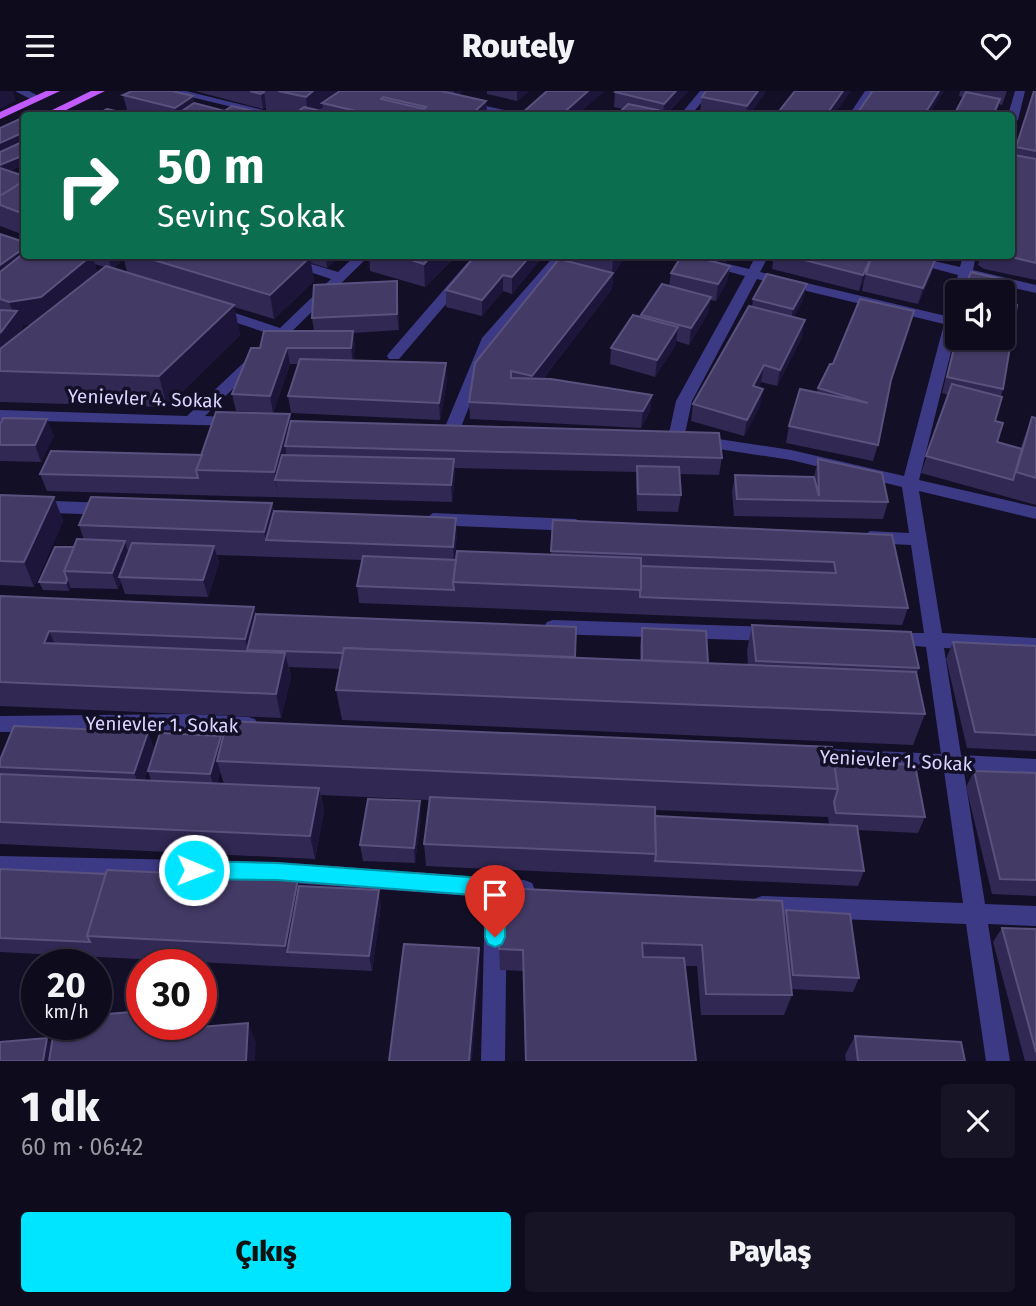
<!DOCTYPE html>
<html lang="tr">
<head>
<meta charset="utf-8">
<style>
	body { margin:0; font-family:"Fira Sans",sans-serif; background:#171425; color:#f1f3f6; height:100vh; display:flex; flex-direction:column; font-size:26px; white-space:nowrap }
	* { box-sizing:border-box; margin:0 }
	p { font-size:23px; color:#9b9ba3 }
	.icon { flex:none; width:38px; height:38px; fill:none; stroke:currentColor; stroke-width:2; stroke-linecap:round; stroke-linejoin:round }
	.map { position:relative; height:970px; overflow:hidden }
	.details { display:flex; flex-direction:column; background:#0e0b1c; flex:1 }
	.details>* { flex:none }
	.hud { position:absolute; left:21px; top:21px; width:994px; height:147px; border-radius:7px; box-shadow:0 2px 5px #0004,0 0 0 2px #2e2b3b; background:#0b6e4f; color:#fff; overflow:hidden }
	.controls { position:absolute; left:945px; top:189px; display:grid; gap:14px }
	.controls a { display:grid; place-items:center; width:70px; height:70px; border-radius:7px; background:#0e0b1c; box-shadow:0 2px 5px #0004,0 0 0 2px #2e2b3b; font-size:35px }
	.speed { position:absolute; left:21px; top:858px; display:flex; gap:14px; font-size:35px; font-weight:700; text-align:center }
	.speed>* { display:grid; place-content:center; width:91px; height:91px; border-radius:50%; background:#0e0b1c; box-shadow:0 2px 5px #0004,0 0 0 2px #2e2b3b; line-height:1 }
	.speed small { font-size:18px; font-weight:400 }
	.speed .limit { border:10px solid #d22; background:#fff; color:#111 }
	.pin { position:absolute; display:grid; place-items:center; width:60px; height:60px; color:#fff; margin:-72px -30px; border-radius:50% 50% 50% 0; rotate:-45deg; box-shadow:0 0 7px #0007 }
	.pin .icon { rotate:45deg }
	.me { position:absolute; width:77px; margin:-38px; rotate:91deg; stroke-linejoin:round; filter:drop-shadow(0 0 5px #0008) }
	.turn { display:flex; align-items:center; gap:24px; height:147px; padding:0 21px; font-size:32px }
	.turn .icon { width:91px; height:91px; stroke-width:2.5 }
	.turn b { display:block; font-size:49px; line-height:60px }
	.round { display:grid; place-items:center; flex:none; width:74px; height:74px; border-radius:7px; background:#171425 }
	.headline { display:flex; align-items:center; justify-content:space-between; height:119px; padding:0 21px }
	h1 { font-size:42px; font-weight:800; line-height:52px }
	.button { display:flex; gap:14px; margin-top:auto; padding:14px 21px }
	.button a { flex:1; height:80px; border-radius:7px; background:#00e5ff; color:#111; font-size:28px; font-weight:800; line-height:80px; text-align:center }
	.button a+a { background:#171425; color:#f1f3f6 }
	header { display:flex; justify-content:space-between; align-items:center; height:91px; padding:0 21px; background:#0e0b1c; font-size:32px; font-weight:800 }
	.map>svg:first-child { display:block }
</style>
</head>
<body>
<header><svg class="icon" aria-label="menu" viewBox="0 0 24 24"><path d="M4 6h16M4 12h16M4 18h16"/></svg>Routely<svg class="icon" aria-label="heart" viewBox="0 0 24 24"><path d="M12 20l-8-8c-3-5 5-10 8-4 3-6 11-1 8 4z"/></svg></header>
<div class="map">
<svg width="1036" height="970" viewBox="0 0 1036 970">
	<rect width="100%" height="100%" fill="#130f26"/>
	<g fill="none" stroke-linecap="round" stroke-linejoin="round">
		<g fill="#3d3a85" fill-rule="evenodd">
			<path d="M 15,0 L 29,0 L 44,8 L 34,10 Z"/>
			<path d="M 166,0 L 186,0 L 284,24 L 265,24 Z"/>
			<path d="M 700,0 L 711,0 L 691,24 L 680,24 Z"/>
			<path d="M 865,0 L 875,0 L 859,24 L 849,24 Z"/>
			<path d="M 1015,0 L 1025,0 L 1018,29 L 1012,32 L 1012,24 L 1008,24 Z"/>
			<path d="M 463,10 L 518,22 L 520,24 L 501,24 L 459,15 L 457,13 Z"/>
			<path d="M 259,164 L 281,164 L 338,181 L 356,164 L 370,164 L 205,325 L 239,327 L 242,331 L 239,335 L 0,329 L 0,319 L 187,325 L 273,244 L 210,223 L 210,217 L 220,217 L 280,237 L 331,188 Z"/>
			<path d="M 474,164 L 488,164 L 399,268 L 389,268 L 387,265 L 389,262 Z"/>
			<path d="M 555,164 L 569,164 L 496,248 L 461,336 L 458,340 L 448,340 L 445,336 L 482,247 Z"/>
			<path d="M 666,164 L 691,164 L 749,178 L 756,164 L 769,164 L 760,181 L 946,225 L 950,210 L 957,206 L 957,237 L 919,389 L 1036,416 L 1036,428 L 919,400 L 942,542 L 1036,547 L 1036,561 L 944,557 L 961,664 L 1036,668 L 1036,684 L 964,681 L 985,813 L 1036,815 L 1036,835 L 988,833 L 1010,970 L 986,970 L 966,833 L 762,825 L 754,822 L 751,815 L 754,808 L 762,805 L 963,812 L 944,680 L 811,673 L 804,671 L 801,665 L 804,659 L 811,657 L 941,663 L 926,556 L 883,552 L 880,547 L 883,542 L 924,542 L 911,454 L 870,452 L 862,446 L 870,440 L 909,442 L 902,396 L 791,369 L 699,355 L 691,350 L 699,345 L 791,359 L 904,385 L 944,233 L 757,188 L 692,310 L 684,347 L 676,352 L 668,347 L 676,310 L 745,185 Z"/>
			<path d="M 883,164 L 908,164 L 960,176 L 963,164 L 976,164 L 973,179 L 1036,194 L 1036,202 L 971,187 L 967,201 L 957,201 L 957,204 L 953,201 L 958,184 Z"/>
			<path d="M 0,408 L 108,412 L 116,418 L 108,424 L 0,420 Z"/>
			<path d="M 433,422 L 576,428 L 584,434 L 576,440 L 433,434 L 425,428 Z"/>
			<path d="M 553,529 L 774,536 L 780,538 L 783,543 L 780,548 L 774,550 L 553,543 L 547,541 L 544,536 L 547,531 Z"/>
			<path d="M 192,623 L 248,626 L 255,628 L 258,634 L 255,640 L 248,642 L 192,639 L 0,641 L 0,625 Z"/>
			<path d="M 0,765 L 277,771 L 524,789 L 532,792 L 535,799 L 532,806 L 524,809 L 507,808 L 505,970 L 481,970 L 485,806 L 277,791 L 0,785 Z"/>
		</g>
		<g fill="#c25bff" fill-rule="evenodd">
			<path d="M 46,0 L 60,0 L 0,28 L 0,21 Z"/>
			<path d="M 91,0 L 105,0 L 56,24 L 42,24 Z"/>
		</g>
	</g>
	<g fill="#312854" fill-rule="evenodd">
		<path d="M 195,0 L 463,0 L 458,4 L 486,10 L 487,24 L 292,24 L 266,19 L 266,16 L 263,18 Z"/>
		<path d="M 487,0 L 529,0 L 517,10 L 487,3 Z"/>
		<path d="M 616,0 L 688,0 L 666,24 L 617,24 L 623,18 L 614,16 L 615,1 Z"/>
		<path d="M 706,0 L 766,0 L 749,24 L 716,24 L 700,21 L 702,6 Z"/>
		<path d="M 960,0 L 1007,0 L 1002,14 L 999,13 L 995,24 L 963,6 L 959,5 Z"/>
		<path d="M 1034,0 L 1036,0 L 1036,189 L 984,178 L 978,174 L 981,164 L 1012,164 L 1012,70 Z"/>
		<path d="M 123,4 L 193,5 L 194,12 L 225,20 L 270,24 L 148,24 L 127,19 Z"/>
		<path d="M 24,26 L 24,73 L 9,80 L 24,85 L 24,144 L 0,135 L 0,37 Z"/>
		<path d="M 0,143 L 24,164 L 340,164 L 327,177 L 311,172 L 314,190 L 274,228 L 234,216 L 240,244 L 167,316 L 0,311 ZM 124,168 L 127,181 L 113,177 ZM 95,173 L 105,176 L 97,182 ZM 32,233 L 17,244 L 23,237 L 22,234 Z"/>
		<path d="M 369,164 L 457,164 L 425,196 L 370,180 Z"/>
		<path d="M 476,164 L 544,164 L 512,203 L 503,200 L 482,225 L 446,216 L 446,199 Z"/>
		<path d="M 567,164 L 625,164 L 625,167 L 613,183 L 612,198 L 543,288 L 652,304 L 650,320 L 641,337 L 470,328 L 469,311 L 567,170 Z"/>
		<path d="M 699,164 L 730,164 L 726,171 Z"/>
		<path d="M 774,164 L 939,164 L 937,170 L 935,169 L 931,184 L 918,213 L 862,200 L 864,190 L 859,200 L 772,178 Z"/>
		<path d="M 730,175 L 727,191 L 716,210 L 710,209 L 708,222 L 689,254 L 676,250 L 676,253 L 655,286 L 610,273 L 611,257 L 641,226 L 641,224 L 669,195 L 671,182 Z"/>
		<path d="M 971,181 L 1013,191 L 1006,212 L 1003,298 L 995,330 L 997,351 L 1020,358 L 1032,326 L 1036,327 L 1036,414 L 921,382 L 948,304 L 942,302 L 957,241 L 957,247 L 1003,247 L 1003,201 L 963,201 Z"/>
		<path d="M 398,206 L 399,239 L 353,242 L 355,256 L 353,270 L 447,289 L 440,329 L 291,322 L 288,305 L 298,273 L 290,273 L 273,322 L 236,320 L 232,303 L 260,257 L 314,240 L 312,227 Z"/>
		<path d="M 753,208 L 803,209 L 794,226 L 802,246 L 777,295 L 761,291 L 758,297 L 760,315 L 744,345 L 691,330 L 693,313 L 752,216 Z"/>
		<path d="M 910,237 L 889,296 L 878,354 L 873,370 L 786,352 L 789,335 L 817,302 L 818,297 L 833,273 Z"/>
		<path d="M 290,323 L 291,331 L 722,367 L 719,384 L 679,383 L 681,404 L 678,421 L 637,420 L 636,392 L 637,381 L 455,377 L 455,384 L 452,411 L 47,400 L 40,383 L 202,364 Z"/>
		<path d="M 0,333 L 54,344 L 41,371 L 0,370 Z"/>
		<path d="M 818,368 L 888,411 L 883,428 L 734,425 L 732,401 L 735,384 L 814,386 Z"/>
		<path d="M 0,404 L 54,406 L 63,430 L 34,496 L 0,494 Z"/>
		<path d="M 272,412 L 274,420 L 457,444 L 454,469 L 551,464 L 553,429 L 892,444 L 908,517 L 902,534 L 359,512 L 357,495 L 362,469 L 217,464 L 219,472 L 208,506 L 125,503 L 121,491 L 118,498 L 71,497 L 69,500 L 43,499 L 39,491 L 74,456 L 84,449 L 79,434 Z"/>
		<path d="M 0,505 L 254,516 L 256,523 L 575,566 L 640,569 L 640,554 L 642,537 L 708,572 L 748,574 L 747,559 L 752,534 L 919,577 L 917,583 L 925,623 L 913,654 L 342,629 L 336,599 L 340,578 L 289,576 L 291,586 L 281,627 L 0,615 Z"/>
		<path d="M 953,551 L 1036,555 L 1036,660 L 967,657 L 946,568 Z"/>
		<path d="M 222,650 L 834,670 L 925,726 L 918,742 L 857,739 L 864,780 L 858,795 L 426,775 L 424,753 L 429,709 L 321,704 L 324,720 L 315,768 L 0,753 L 0,669 L 154,657 L 144,689 L 151,690 L 148,680 ZM 220,680 L 224,693 L 217,693 ZM 655,719 L 828,726 L 829,734 L 655,725 Z"/>
		<path d="M 974,680 L 1036,682 L 1036,805 L 992,803 L 966,696 Z"/>
		<path d="M 421,726 L 415,772 L 363,770 L 360,754 Z"/>
		<path d="M 0,778 L 106,783 L 298,788 L 299,795 L 381,814 L 372,880 L 0,861 Z"/>
		<path d="M 786,819 L 859,887 L 853,901 L 791,898 L 792,904 L 784,924 L 701,924 L 697,875 L 684,875 L 696,970 L 525,970 L 523,880 L 500,879 L 499,858 L 784,826 Z"/>
		<path d="M 1002,837 L 1036,838 L 1036,970 L 1025,970 L 993,851 Z"/>
		<path d="M 855,945 L 965,970 L 846,970 L 845,964 Z"/>
	</g>
	<g fill="#1d163a">
		<path d="M 0,0 L 13,0 L 16,10 L 0,18 Z"/>
		<path d="M 313,0 L 341,0 L 322,12 L 323,16 L 313,24 L 308,24 L 306,6 Z"/>
		<path d="M 454,0 L 463,0 L 454,6 Z"/>
		<path d="M 517,0 L 529,0 L 517,10 Z"/>
		<path d="M 588,0 L 605,0 L 577,24 L 561,24 Z"/>
		<path d="M 676,0 L 688,0 L 666,24 L 663,24 L 664,13 Z"/>
		<path d="M 758,0 L 766,0 L 749,24 L 746,24 L 747,15 Z"/>
		<path d="M 843,0 L 851,0 L 834,24 L 826,24 Z"/>
		<path d="M 939,0 L 944,0 L 929,24 L 924,24 Z"/>
		<path d="M 264,1 L 266,16 L 263,18 L 261,3 Z"/>
		<path d="M 193,5 L 196,20 L 176,24 L 175,17 Z"/>
		<path d="M 486,10 L 487,24 L 471,24 Z"/>
		<path d="M 24,41 L 24,59 L 0,70 L 0,52 Z"/>
		<path d="M 24,64 L 24,73 L 3,82 L 0,74 Z"/>
		<path d="M 24,157 L 24,164 L 0,195 L 0,174 Z"/>
		<path d="M 92,164 L 99,188 L 49,230 L 22,234 L 23,237 L 8,258 L 1,241 L 14,224 L 9,211 Z"/>
		<path d="M 108,164 L 123,164 L 124,168 L 111,178 Z"/>
		<path d="M 326,164 L 340,164 L 327,177 Z"/>
		<path d="M 432,164 L 457,164 L 425,196 L 424,173 Z"/>
		<path d="M 531,164 L 544,164 L 512,203 L 512,186 Z"/>
		<path d="M 616,164 L 625,164 L 625,167 L 613,183 L 612,198 L 532,302 L 532,285 L 612,183 L 613,168 Z"/>
		<path d="M 310,166 L 314,190 L 274,228 L 270,204 Z"/>
		<path d="M 871,167 L 864,190 L 859,200 L 863,184 Z"/>
		<path d="M 936,167 L 931,184 L 918,213 L 923,197 Z"/>
		<path d="M 730,175 L 727,191 L 716,210 L 718,193 Z"/>
		<path d="M 503,184 L 503,200 L 482,225 L 482,209 Z"/>
		<path d="M 397,190 L 398,206 L 399,239 L 397,223 Z"/>
		<path d="M 807,193 L 803,209 L 790,234 L 793,218 Z"/>
		<path d="M 711,206 L 708,222 L 689,254 L 691,237 Z"/>
		<path d="M 234,214 L 240,244 L 167,316 L 159,285 Z"/>
		<path d="M 914,220 L 910,237 L 886,306 L 891,289 Z"/>
		<path d="M 805,229 L 802,246 L 777,295 L 780,279 Z"/>
		<path d="M 678,236 L 676,253 L 655,286 L 657,269 Z"/>
		<path d="M 0,237 L 8,258 L 0,265 Z"/>
		<path d="M 353,240 L 355,256 L 353,273 L 351,257 Z"/>
		<path d="M 287,257 L 290,273 L 273,322 L 270,305 Z"/>
		<path d="M 446,272 L 447,289 L 440,329 L 439,312 Z"/>
		<path d="M 764,274 L 761,291 L 750,312 L 753,295 Z"/>
		<path d="M 763,298 L 760,315 L 744,345 L 747,329 Z"/>
		<path d="M 652,304 L 650,320 L 641,337 L 643,320 Z"/>
		<path d="M 290,323 L 294,348 L 285,355 L 288,372 L 275,389 L 279,406 L 274,381 Z"/>
		<path d="M 47,328 L 54,344 L 41,371 L 35,354 Z"/>
		<path d="M 454,368 L 455,384 L 452,411 L 451,394 Z"/>
		<path d="M 54,406 L 63,430 L 34,496 L 24,471 Z"/>
		<path d="M 272,412 L 277,437 L 266,449 L 264,441 Z"/>
		<path d="M 456,427 L 457,444 L 454,473 L 453,456 Z"/>
		<path d="M 125,450 L 130,467 L 119,486 L 121,491 L 118,498 L 112,482 Z"/>
		<path d="M 214,455 L 219,472 L 208,506 L 203,489 Z"/>
		<path d="M 67,488 L 71,497 L 69,500 L 66,492 Z"/>
		<path d="M 254,516 L 260,540 L 248,559 L 245,548 Z"/>
		<path d="M 49,540 L 60,564 L 44,552 Z"/>
		<path d="M 285,562 L 291,586 L 281,627 L 276,603 Z"/>
		<path d="M 148,641 L 154,657 L 141,698 L 134,682 Z"/>
		<path d="M 221,645 L 226,661 L 217,670 L 220,680 L 215,699 L 210,683 Z"/>
		<path d="M 319,697 L 324,720 L 315,768 L 310,745 Z"/>
		<path d="M 420,710 L 421,726 L 415,772 L 414,757 Z"/>
		<path d="M 298,788 L 303,810 L 287,861 L 291,876 L 285,855 Z"/>
		<path d="M 379,799 L 381,814 L 372,880 L 369,865 Z"/>
		<path d="M 479,857 L 480,878 L 472,970 L 469,970 Z"/>
		<path d="M 248,932 L 256,951 L 255,970 L 246,970 Z"/>
		<path d="M 152,933 L 161,933 L 164,938 L 162,960 L 151,940 Z"/>
		<path d="M 47,947 L 61,966 L 60,970 L 43,970 Z"/>
	</g>
	<g fill="#433a66" stroke="#5a527e" stroke-width="2" fill-rule="evenodd">
		<path d="M 132,0 L 172,0 L 193,5 L 175,17 L 123,4 Z"/>
		<path d="M 250,0 L 263,0 L 264,1 L 261,3 Z"/>
		<path d="M 278,0 L 313,0 L 306,6 Z"/>
		<path d="M 340,0 L 441,0 L 486,10 L 471,24 L 373,24 L 322,12 ZM 383,6 L 426,16 L 424,18 L 381,8 Z"/>
		<path d="M 547,0 L 588,0 L 561,24 L 520,24 Z"/>
		<path d="M 616,0 L 676,0 L 664,13 L 615,1 Z"/>
		<path d="M 706,0 L 758,0 L 747,15 L 702,6 Z"/>
		<path d="M 795,0 L 843,0 L 826,24 L 776,24 Z"/>
		<path d="M 869,0 L 939,0 L 924,24 L 856,24 L 872,1 Z"/>
		<path d="M 1034,0 L 1036,0 L 1036,60 L 1016,56 Z"/>
		<path d="M 966,1 L 1000,8 L 993,24 L 954,24 Z"/>
		<path d="M 194,12 L 225,20 L 218,24 L 176,24 Z"/>
		<path d="M 628,13 L 658,19 L 653,24 L 617,24 Z"/>
		<path d="M 232,15 L 270,24 L 218,24 Z"/>
		<path d="M 304,16 L 338,24 L 293,24 Z"/>
		<path d="M 107,18 L 128,23 L 127,24 L 96,24 Z"/>
		<path d="M 584,20 L 601,24 L 580,24 Z"/>
		<path d="M 756,21 L 772,24 L 753,24 Z"/>
		<path d="M 24,26 L 24,41 L 0,52 L 0,37 Z"/>
		<path d="M 20,52 L 24,55 L 24,64 L 0,74 L 0,61 Z"/>
		<path d="M 1014,64 L 1036,68 L 1036,172 L 1003,164 L 1012,164 L 1012,70 Z"/>
		<path d="M 0,77 L 24,85 L 24,90 L 0,105 Z"/>
		<path d="M 24,90 L 24,123 L 0,114 L 0,105 Z"/>
		<path d="M 0,143 L 24,151 L 24,157 L 0,174 Z"/>
		<path d="M 24,162 L 24,164 L 92,164 L 41,206 L 9,211 L 0,208 L 0,181 Z"/>
		<path d="M 137,164 L 305,164 L 310,166 L 270,204 Z"/>
		<path d="M 396,164 L 432,164 L 424,173 Z"/>
		<path d="M 476,164 L 531,164 L 512,186 L 503,184 L 482,209 L 446,199 Z"/>
		<path d="M 599,164 L 616,164 L 613,168 Z"/>
		<path d="M 682,164 L 688,164 L 730,175 L 718,193 L 671,182 Z"/>
		<path d="M 785,164 L 934,164 L 936,167 L 923,197 L 866,183 L 871,167 L 863,184 Z"/>
		<path d="M 559,168 L 613,182 L 532,285 L 511,280 L 511,287 L 551,288 L 652,304 L 643,320 L 469,311 L 475,272 Z"/>
		<path d="M 106,175 L 234,214 L 159,285 L 0,280 L 0,258 Z"/>
		<path d="M 971,181 L 1013,191 L 1007,209 L 1003,208 L 1003,201 L 974,201 L 964,199 Z"/>
		<path d="M 767,183 L 807,193 L 793,218 L 753,208 Z"/>
		<path d="M 397,190 L 397,223 L 312,227 L 314,194 Z"/>
		<path d="M 662,193 L 711,206 L 691,237 L 641,224 Z"/>
		<path d="M 860,208 L 914,220 L 891,289 L 878,354 L 789,335 L 800,298 L 868,312 L 818,297 L 830,273 L 833,273 Z"/>
		<path d="M 1003,211 L 1017,214 L 1003,298 L 947,286 L 957,245 L 957,247 L 1003,247 Z"/>
		<path d="M 749,215 L 805,229 L 780,279 L 764,274 L 753,295 L 763,298 L 747,329 L 693,313 Z"/>
		<path d="M 0,219 L 17,220 L 1,241 L 0,237 Z"/>
		<path d="M 633,224 L 678,236 L 657,269 L 611,257 Z"/>
		<path d="M 264,240 L 353,240 L 351,257 L 287,257 L 270,305 L 232,303 L 251,257 L 260,257 Z"/>
		<path d="M 300,268 L 446,272 L 439,312 L 288,305 Z"/>
		<path d="M 952,293 L 1002,306 L 995,330 L 1003,332 L 997,351 L 1022,358 L 1013,389 L 926,365 Z"/>
		<path d="M 216,321 L 290,323 L 274,381 L 196,379 Z"/>
		<path d="M 1032,326 L 1036,327 L 1036,387 L 1016,381 Z"/>
		<path d="M 3,327 L 47,328 L 35,354 L 0,354 L 0,333 Z"/>
		<path d="M 291,330 L 719,342 L 722,367 L 285,355 Z"/>
		<path d="M 51,360 L 202,364 L 196,379 L 198,387 L 40,383 Z"/>
		<path d="M 282,364 L 454,368 L 451,394 L 275,389 Z"/>
		<path d="M 818,368 L 882,382 L 888,411 L 737,408 L 735,384 L 814,386 L 819,405 Z"/>
		<path d="M 637,375 L 679,376 L 681,404 L 638,403 Z"/>
		<path d="M 0,404 L 54,406 L 24,471 L 0,470 Z"/>
		<path d="M 91,406 L 272,412 L 264,441 L 79,434 Z"/>
		<path d="M 274,420 L 456,427 L 453,456 L 266,449 Z"/>
		<path d="M 553,429 L 892,444 L 908,517 L 640,506 L 641,475 L 836,482 L 834,471 L 551,460 Z"/>
		<path d="M 77,448 L 125,450 L 112,482 L 64,480 Z"/>
		<path d="M 132,452 L 214,455 L 203,489 L 119,486 Z"/>
		<path d="M 55,456 L 74,456 L 64,480 L 67,488 L 66,492 L 39,491 Z"/>
		<path d="M 457,460 L 641,467 L 641,499 L 453,491 Z"/>
		<path d="M 363,465 L 456,469 L 453,491 L 454,499 L 357,495 Z"/>
		<path d="M 0,505 L 254,516 L 245,548 L 49,540 L 44,552 L 285,562 L 276,603 L 0,591 Z"/>
		<path d="M 256,523 L 576,536 L 575,566 L 344,557 L 343,562 L 247,559 Z"/>
		<path d="M 752,534 L 911,541 L 919,577 L 756,570 Z"/>
		<path d="M 642,537 L 706,540 L 708,572 L 642,569 Z"/>
		<path d="M 953,551 L 1036,555 L 1036,644 L 975,641 Z"/>
		<path d="M 344,557 L 916,581 L 925,623 L 336,599 Z"/>
		<path d="M 227,630 L 832,656 L 838,698 L 217,670 Z"/>
		<path d="M 14,635 L 148,641 L 134,682 L 0,676 L 0,669 Z"/>
		<path d="M 160,642 L 221,645 L 210,683 L 148,680 Z"/>
		<path d="M 834,670 L 915,674 L 925,726 L 836,722 L 834,711 L 838,698 Z"/>
		<path d="M 974,680 L 1036,682 L 1036,789 L 1000,788 Z"/>
		<path d="M 0,683 L 319,697 L 310,745 L 0,731 Z"/>
		<path d="M 430,706 L 655,716 L 656,763 L 424,753 Z"/>
		<path d="M 368,708 L 420,710 L 414,757 L 360,754 Z"/>
		<path d="M 655,725 L 857,735 L 864,780 L 655,770 L 656,763 Z"/>
		<path d="M 0,778 L 106,783 L 87,845 L 90,851 L 0,847 Z"/>
		<path d="M 107,779 L 298,788 L 285,855 L 87,845 Z"/>
		<path d="M 299,795 L 379,799 L 369,865 L 287,861 Z"/>
		<path d="M 503,797 L 782,810 L 792,904 L 706,903 L 702,854 L 642,852 L 643,866 L 684,867 L 696,970 L 526,970 L 523,859 L 499,858 Z"/>
		<path d="M 786,819 L 850,823 L 859,887 L 793,884 Z"/>
		<path d="M 1002,837 L 1036,838 L 1036,961 Z"/>
		<path d="M 404,853 L 479,857 L 469,970 L 389,970 Z"/>
		<path d="M 142,920 L 142,933 L 152,933 L 151,940 L 248,932 L 246,970 L 49,970 L 55,933 L 96,933 L 96,924 Z"/>
		<path d="M 855,945 L 961,951 L 965,970 L 858,970 Z"/>
		<path d="M 47,947 L 43,970 L 0,970 L 0,951 Z"/>
	</g>
	<path fill="#00e5ff" stroke="#0095a6" stroke-width="2" d="M 194,770 L 277,772 L 496,788 L 503,791 L 505,797 L 505,846 L 502,853 L 495,856 L 488,853 L 485,846 L 486,805 L 277,789 L 194,788 L 187,785 L 184,779 L 187,773 Z"/>
	<g text-anchor="middle" stroke-width="7" stroke-linejoin="round" paint-order="stroke">
		<g font-size="19" fill="#d9d4ff" stroke="#130f26">
			<text transform="translate(145 307) rotate(2)" y="7">Yenievler 4. Sokak</text>
			<text transform="translate(162 633) rotate(1)" y="7">Yenievler 1. Sokak</text>
			<text transform="translate(896 669) rotate(3)" y="7">Yenievler 1. Sokak</text>
		</g>
	</g>
</svg>
<div class="controls">
<a><svg class="icon" aria-label="sound" viewBox="0 0 24 24"><path d="M4 9h4l5-4v14l-5-4H4zM17 9q2 3 0 6"/></svg></a>
</div>
<div class="speed"><div>20<small>km/h</small></div><div class="limit">30</div></div>
<div class="pin" style="left:495px;top:846px;background:#d93025"><svg class="icon" aria-label="arrive" viewBox="0 0 24 24"><path d="M6 21V4h12l-3 4 3 4H6"/></svg></div>
<svg class="me" style="left:194px;top:779px" viewBox="-20 -20 40 40"><circle r="17" fill="#00e5ff" stroke="#fff" stroke-width="3"/><path d="M0-11L8 9 0 5-8 9z" fill="#fff"/></svg>
<div class="hud">
<div class="turn"><svg class="icon" aria-label="right" viewBox="0 0 24 24"><path d="M7 20v-9h11M14 6l5 5-5 5"/></svg><div><b>50 m</b>Sevinç Sokak</div></div>
</div>
</div>
<section class="details">
<div class="headline"><div><h1>1 dk</h1><p>60 m · 06:42</p></div><a class="round"><svg class="icon" aria-label="close" viewBox="0 0 24 24"><path d="M6 6l12 12M18 6L6 18"/></svg></a></div>
<div class="button"><a>Çıkış</a><a>Paylaş</a></div>
</section>
</body>
</html>
